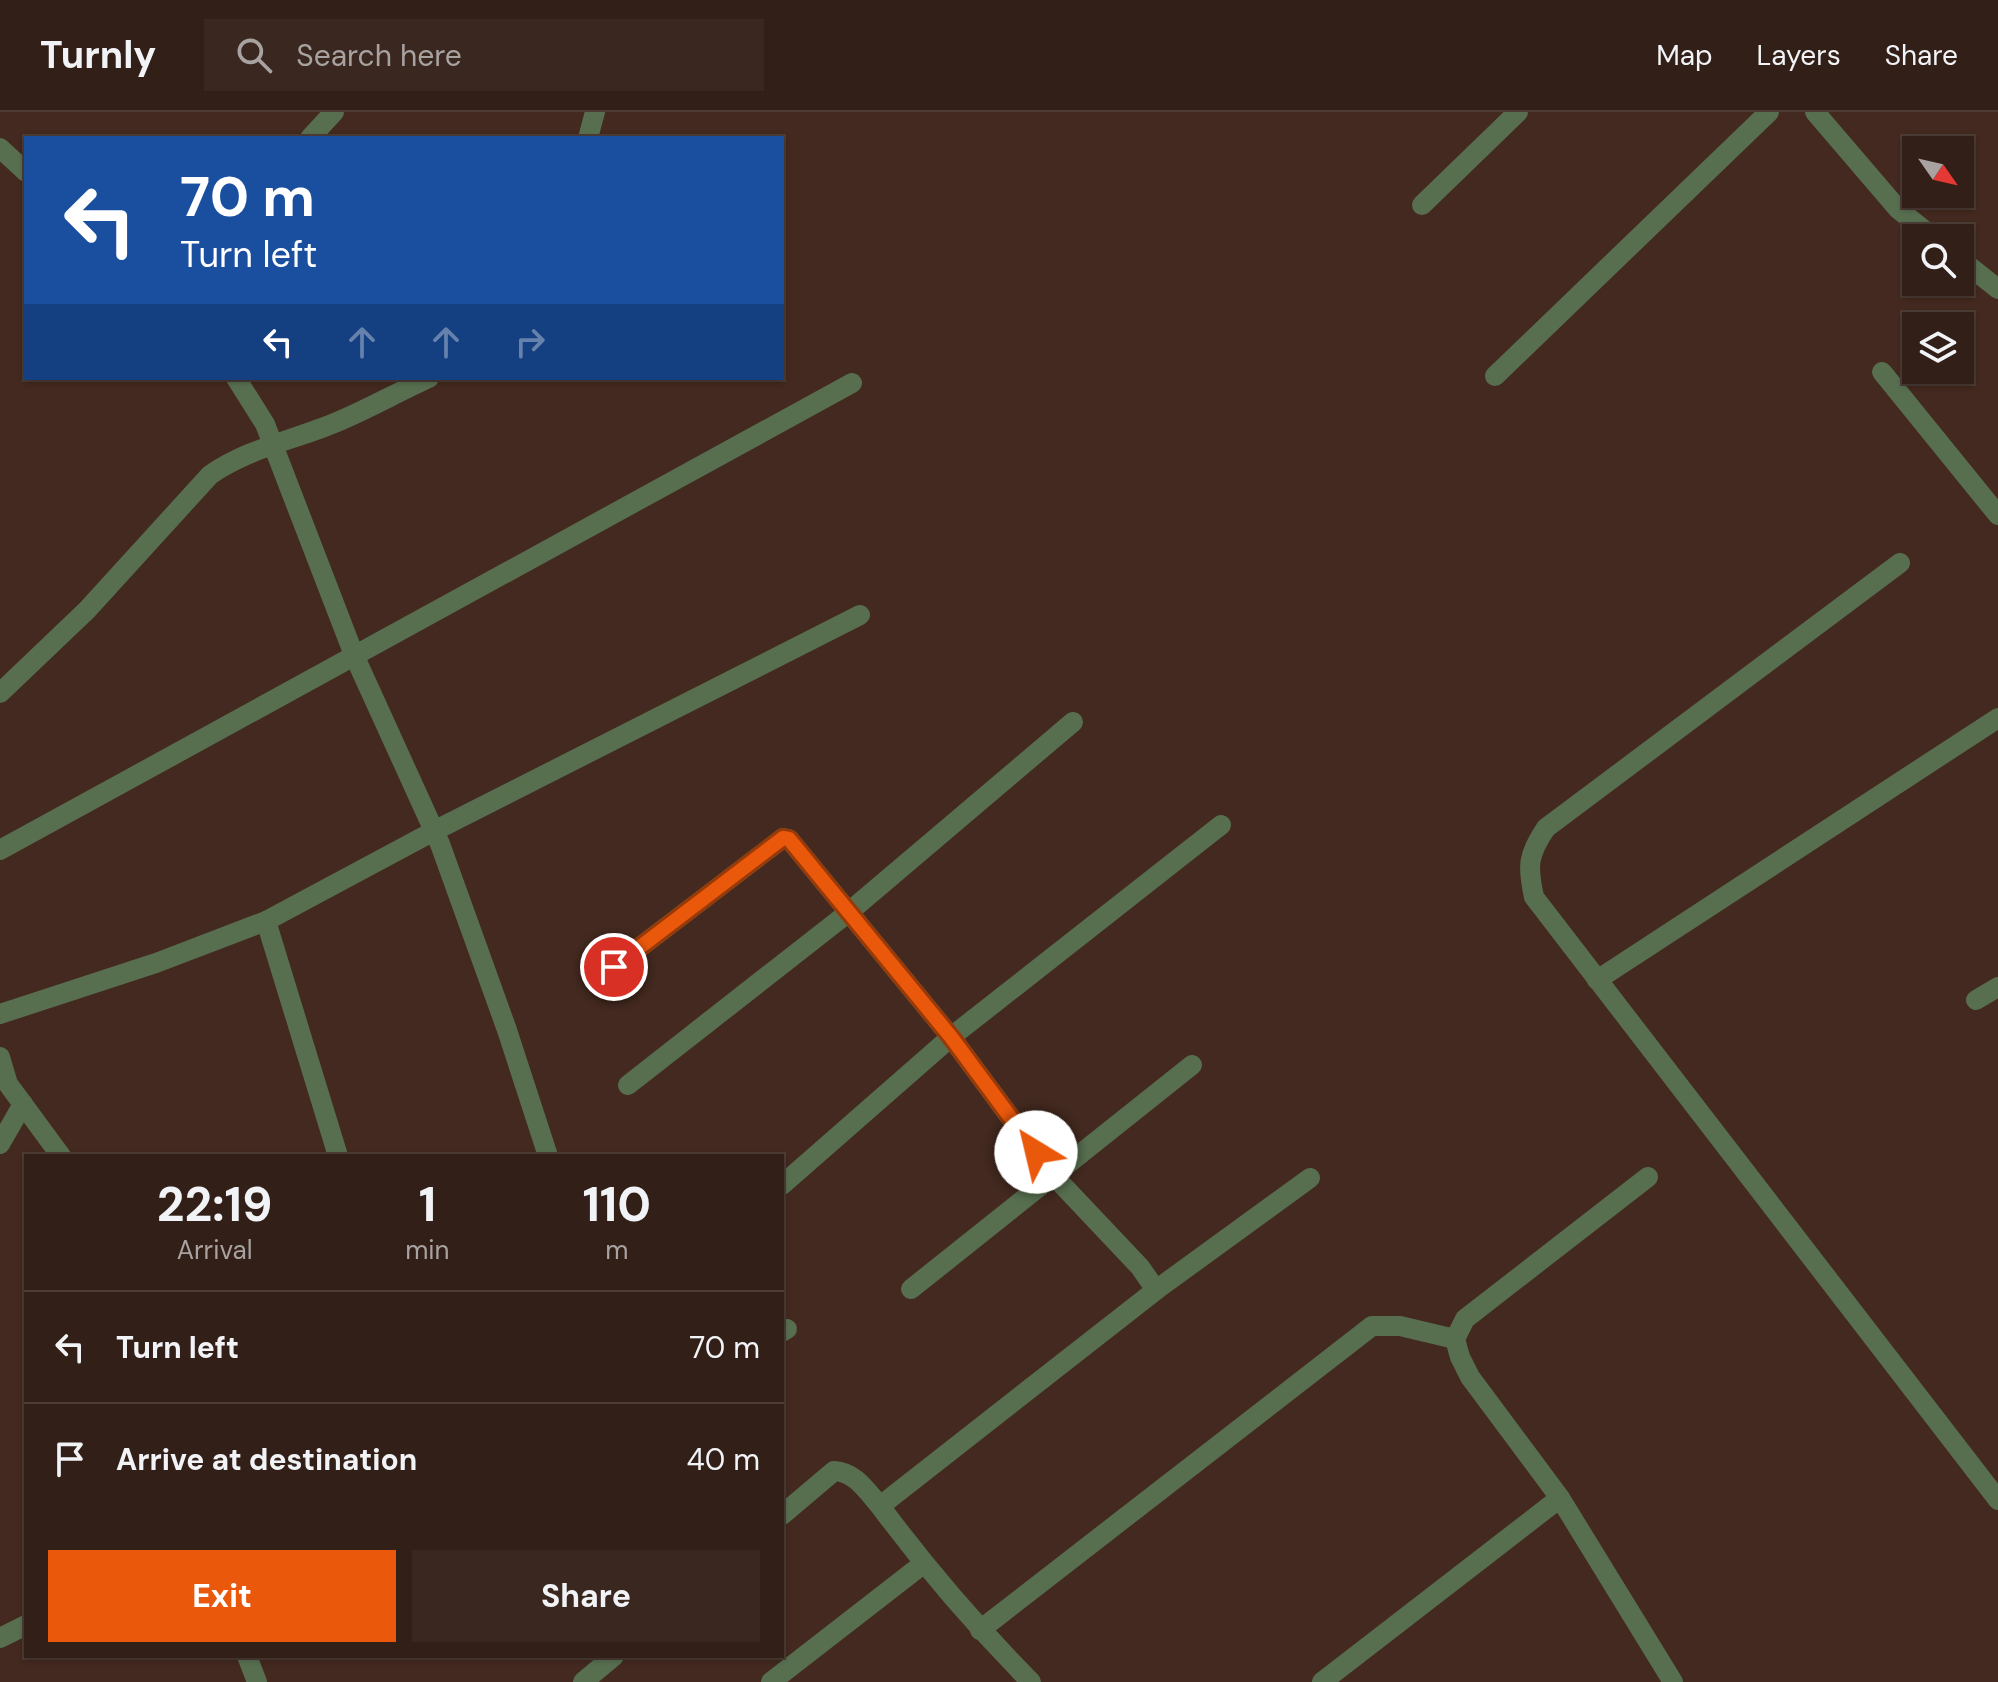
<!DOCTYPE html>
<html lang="en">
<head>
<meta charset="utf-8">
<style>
	body { margin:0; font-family:"DM Sans",sans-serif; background:#3a2720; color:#f1f3f6; height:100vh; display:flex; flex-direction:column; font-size:30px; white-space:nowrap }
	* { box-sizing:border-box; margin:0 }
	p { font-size:26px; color:#a8a2a1 }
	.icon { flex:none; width:44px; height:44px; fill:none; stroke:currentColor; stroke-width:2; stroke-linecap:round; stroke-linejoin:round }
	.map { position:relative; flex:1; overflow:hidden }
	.panel { position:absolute; left:24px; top:1042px; width:760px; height:504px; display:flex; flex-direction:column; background:#321f17; border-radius:0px; box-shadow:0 2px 6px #0004,0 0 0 2px #4d3d36 }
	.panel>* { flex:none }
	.top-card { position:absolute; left:24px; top:24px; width:760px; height:244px; border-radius:0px; box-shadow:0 2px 6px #0004,0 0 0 2px #4d3d36; background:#1a4fa0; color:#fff; overflow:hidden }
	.needle { width:52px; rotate:124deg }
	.controls { position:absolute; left:1902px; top:24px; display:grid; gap:16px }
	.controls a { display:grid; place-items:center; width:72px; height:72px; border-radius:0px; background:#321f17; box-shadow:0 2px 6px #0004,0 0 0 2px #4d3d36; font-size:40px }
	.pin { position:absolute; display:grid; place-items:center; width:68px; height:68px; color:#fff; margin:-34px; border:4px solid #fff; border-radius:50%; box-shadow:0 2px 8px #0007 }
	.me { position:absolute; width:88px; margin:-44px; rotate:324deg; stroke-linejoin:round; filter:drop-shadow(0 0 6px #0008) }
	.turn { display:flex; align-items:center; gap:28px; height:168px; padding:0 24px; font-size:36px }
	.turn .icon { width:104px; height:104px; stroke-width:2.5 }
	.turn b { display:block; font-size:56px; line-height:68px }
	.lanes { display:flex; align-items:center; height:76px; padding:0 24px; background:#0003; justify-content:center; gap:40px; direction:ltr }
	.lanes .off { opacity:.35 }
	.eta { display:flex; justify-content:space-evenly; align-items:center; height:136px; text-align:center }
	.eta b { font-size:48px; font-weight:700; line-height:56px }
	.button { display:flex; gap:16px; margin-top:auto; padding:16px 24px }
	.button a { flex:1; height:92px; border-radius:0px; background:#ea580c; color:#fff; font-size:32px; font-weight:700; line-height:92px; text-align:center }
	.button a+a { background:#3a2720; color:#f1f3f6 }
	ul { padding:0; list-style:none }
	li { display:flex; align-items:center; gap:24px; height:112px; padding:0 24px; border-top:2px solid #4d3d36 }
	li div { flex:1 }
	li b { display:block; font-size:30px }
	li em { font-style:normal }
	header { display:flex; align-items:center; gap:48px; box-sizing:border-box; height:112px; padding:0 40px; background:#321f17; border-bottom:2px solid #4d3d36 }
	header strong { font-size:38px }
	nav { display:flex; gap:44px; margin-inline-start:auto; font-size:28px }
	.search { width:560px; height:72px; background:#3a2720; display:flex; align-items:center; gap:20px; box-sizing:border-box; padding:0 28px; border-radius:0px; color:#a8a2a1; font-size:30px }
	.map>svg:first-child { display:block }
</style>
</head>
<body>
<header>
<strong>Turnly</strong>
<div class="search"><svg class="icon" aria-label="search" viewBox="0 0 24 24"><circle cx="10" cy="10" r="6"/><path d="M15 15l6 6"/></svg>Search here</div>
<nav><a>Map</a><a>Layers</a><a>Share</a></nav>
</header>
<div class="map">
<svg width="1998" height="1570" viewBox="0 0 1998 1570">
	<rect width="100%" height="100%" fill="#43291f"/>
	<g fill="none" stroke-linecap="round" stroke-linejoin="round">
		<g stroke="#576e4f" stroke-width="20">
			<path d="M 1815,0 L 1898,97 L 1934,126"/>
			<path d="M 310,26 L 334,0"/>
			<path d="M 588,26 L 595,0"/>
			<path d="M 0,36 L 26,60"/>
			<path d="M 1422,93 L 1518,0"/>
			<path d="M 1960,147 L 1998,177"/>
			<path d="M 1882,260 L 1998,403"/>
			<path d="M 1495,264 L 1769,0"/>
			<path d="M 236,266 L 265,312 L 354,543 L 440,732 L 507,918 L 548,1044"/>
			<path d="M 1900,451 L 1546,716 C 1528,743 1527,753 1534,785 L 1998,1388"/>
			<path d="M 0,581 L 87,498 L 210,363 C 249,336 294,328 337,310 C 368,297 398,280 429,266"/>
			<path d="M 0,738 L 852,271"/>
			<path d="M 266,809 L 338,1044"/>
			<path d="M 614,855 L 783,726 L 789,727 L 951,925 L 1053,1063 L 1140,1155 L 1156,1178 L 880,1394 C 866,1378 855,1360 834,1359 L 782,1403"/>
			<path d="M 1597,868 L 1998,606"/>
			<path d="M 1976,888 L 1998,875"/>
			<path d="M 0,902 L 156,851 L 266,809 L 434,719 L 860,503"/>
			<path d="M 0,945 L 8,972 L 61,1044"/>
			<path d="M 628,973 L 849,800 L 1073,610"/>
			<path d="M 0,1032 L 23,992"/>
			<path d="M 1648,1065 L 1465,1207 L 1455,1227 L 1460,1245 L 1470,1265 L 1560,1386 L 1673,1570"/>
			<path d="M 782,1073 L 951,925 L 1221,713"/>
			<path d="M 911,1177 L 1192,953"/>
			<path d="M 1156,1178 L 1310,1066"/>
			<path d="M 782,1220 L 787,1217"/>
			<path d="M 880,1394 C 926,1456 976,1514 1031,1570"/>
			<path d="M 980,1518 L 1372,1214 L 1400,1214 L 1455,1227"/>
			<path d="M 0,1526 L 26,1513"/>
			<path d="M 247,1544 L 257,1570"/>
			<path d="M 583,1570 L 614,1544"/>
			<path d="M 771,1570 L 923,1452"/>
			<path d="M 1322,1570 L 1560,1386"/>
		</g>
	</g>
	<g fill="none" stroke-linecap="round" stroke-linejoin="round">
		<defs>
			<path id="route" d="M 614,855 L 783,726 L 789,727 L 951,925 L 1036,1040"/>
		</defs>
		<use href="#route" stroke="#983908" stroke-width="20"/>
		<use href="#route" stroke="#ea580c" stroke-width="14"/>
	</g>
</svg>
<div class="controls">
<a><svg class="needle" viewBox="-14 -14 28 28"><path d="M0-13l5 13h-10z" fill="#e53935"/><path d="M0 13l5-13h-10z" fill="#a8a2a1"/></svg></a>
<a><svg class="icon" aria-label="search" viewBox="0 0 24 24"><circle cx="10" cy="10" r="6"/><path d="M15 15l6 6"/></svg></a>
<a><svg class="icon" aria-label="layers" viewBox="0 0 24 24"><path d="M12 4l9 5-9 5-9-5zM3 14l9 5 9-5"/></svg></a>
</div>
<div class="pin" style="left:614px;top:855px;background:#d93025"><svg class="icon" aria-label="arrive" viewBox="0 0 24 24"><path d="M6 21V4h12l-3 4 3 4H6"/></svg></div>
<svg class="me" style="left:1036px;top:1040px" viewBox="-20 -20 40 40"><circle r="19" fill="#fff"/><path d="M0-13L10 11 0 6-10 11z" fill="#ea580c"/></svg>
<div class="top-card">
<div class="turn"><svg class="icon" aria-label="left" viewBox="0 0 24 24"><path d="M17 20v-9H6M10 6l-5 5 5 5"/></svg><div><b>70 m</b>Turn left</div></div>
<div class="lanes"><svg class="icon" aria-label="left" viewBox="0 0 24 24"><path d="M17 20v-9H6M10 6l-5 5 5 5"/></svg><svg class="icon off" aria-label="ahead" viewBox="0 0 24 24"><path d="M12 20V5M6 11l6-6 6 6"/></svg><svg class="icon off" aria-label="ahead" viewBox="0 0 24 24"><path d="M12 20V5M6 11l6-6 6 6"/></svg><svg class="icon off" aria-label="right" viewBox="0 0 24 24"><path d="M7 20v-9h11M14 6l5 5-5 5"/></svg></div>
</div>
<section class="panel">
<div class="eta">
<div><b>22:19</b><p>Arrival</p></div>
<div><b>1</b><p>min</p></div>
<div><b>110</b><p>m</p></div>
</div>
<ul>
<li><svg class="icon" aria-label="left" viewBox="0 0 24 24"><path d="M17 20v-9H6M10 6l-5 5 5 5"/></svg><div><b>Turn left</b></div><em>70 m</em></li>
<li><svg class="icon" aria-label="arrive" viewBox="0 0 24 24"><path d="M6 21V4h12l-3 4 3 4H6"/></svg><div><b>Arrive at destination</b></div><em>40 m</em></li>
</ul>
<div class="button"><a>Exit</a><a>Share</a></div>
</section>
</div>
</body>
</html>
